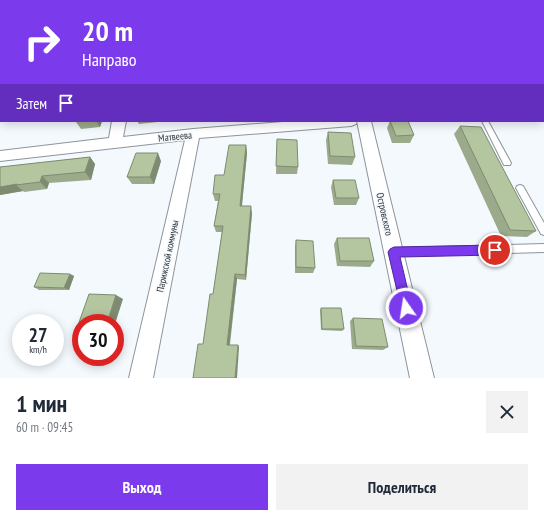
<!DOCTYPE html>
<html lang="ru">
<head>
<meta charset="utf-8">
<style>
	body { margin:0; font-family:"PT Sans Narrow",sans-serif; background:#f2f2f3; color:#1f2937; height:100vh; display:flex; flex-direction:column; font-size:15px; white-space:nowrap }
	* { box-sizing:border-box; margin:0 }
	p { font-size:13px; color:#747a83 }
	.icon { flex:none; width:22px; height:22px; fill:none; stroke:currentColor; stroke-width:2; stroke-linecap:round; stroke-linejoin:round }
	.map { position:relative; height:378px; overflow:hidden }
	.panel { display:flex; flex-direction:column; background:#fff; flex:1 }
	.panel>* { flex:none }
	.banner { position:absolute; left:0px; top:0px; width:544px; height:122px; box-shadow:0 2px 10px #0003; background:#7c3aed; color:#fff; overflow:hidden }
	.speed { position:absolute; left:12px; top:314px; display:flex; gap:8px; font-size:20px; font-weight:700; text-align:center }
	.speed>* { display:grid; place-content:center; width:52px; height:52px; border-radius:50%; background:#fff; box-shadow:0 2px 10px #0003; line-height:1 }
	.speed small { font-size:10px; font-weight:400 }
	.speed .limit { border:6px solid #d22; background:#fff; color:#111 }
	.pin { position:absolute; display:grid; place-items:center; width:34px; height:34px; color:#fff; margin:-17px; border:2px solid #fff; border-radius:50%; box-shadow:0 1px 4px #0007 }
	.me { position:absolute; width:44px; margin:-22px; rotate:347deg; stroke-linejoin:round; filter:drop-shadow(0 0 3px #0008) }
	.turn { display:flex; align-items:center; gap:14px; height:84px; padding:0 16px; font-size:18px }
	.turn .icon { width:52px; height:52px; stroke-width:2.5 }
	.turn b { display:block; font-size:28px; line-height:34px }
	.then { display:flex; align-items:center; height:38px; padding:0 16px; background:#0003; gap:8px; font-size:15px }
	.round { display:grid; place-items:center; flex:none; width:42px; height:42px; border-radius:0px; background:#f2f2f3 }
	.overview { display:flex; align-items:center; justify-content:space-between; height:68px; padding:0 16px }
	h1 { font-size:24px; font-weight:700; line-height:30px }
	.cta { display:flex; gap:8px; margin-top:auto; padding:8px 16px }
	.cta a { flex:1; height:46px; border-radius:0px; background:#7c3aed; color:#fff; font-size:16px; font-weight:700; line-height:46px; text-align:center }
	.cta a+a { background:#f2f2f3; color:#1f2937 }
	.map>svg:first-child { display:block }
</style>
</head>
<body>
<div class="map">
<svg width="544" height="378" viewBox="0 0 544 378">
	<rect width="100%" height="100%" fill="#f4f9fe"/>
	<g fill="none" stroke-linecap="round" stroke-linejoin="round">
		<defs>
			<g id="lane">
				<rect x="226" y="0" width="4" height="1"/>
				<path d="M 482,121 L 488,121 L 511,163 L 510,165 L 504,165 Z"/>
				<path d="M 520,185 L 523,186 L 544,223 L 544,235 L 541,234 L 516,188 L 517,186 Z"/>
				<path d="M 544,244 L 544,252 L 394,256 L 391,255 L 389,252 L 391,249 L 394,248 Z"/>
			</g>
			<g id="street">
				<rect x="139" y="0" width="8" height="1"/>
				<rect x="543" y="108" width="1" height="8"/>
				<path d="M 112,121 L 126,121 L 123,137 L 193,129 L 295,121 L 371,121 L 434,378 L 410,378 L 357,121 L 356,124 L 351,126 L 199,138 L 153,378 L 129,378 L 185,140 L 0,161 L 0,151 L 109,138 Z"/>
			</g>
			<g id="secondary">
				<path d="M 508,0 L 532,0 L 507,1 Z"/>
				<rect x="0" y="37" width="1" height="8"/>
			</g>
		</defs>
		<use href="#lane" stroke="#8d949c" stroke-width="2"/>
		<use href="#street" stroke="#8d949c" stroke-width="2"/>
		<use href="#secondary" stroke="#8d949c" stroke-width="2"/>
		<use href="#lane" fill="#fff" fill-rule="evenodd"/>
		<use href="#street" fill="#fff" fill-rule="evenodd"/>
		<use href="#secondary" fill="#fff" fill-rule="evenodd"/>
	</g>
	<g fill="#9baa8a">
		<path d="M 295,0 L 318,0 L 304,1 L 296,1 Z"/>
		<rect x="0" y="97" width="1" height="20"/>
		<path d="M 76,121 L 102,121 L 100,127 L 81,129 L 76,122 Z"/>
		<path d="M 137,121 L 158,121 L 158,122 L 139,124 Z"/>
		<path d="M 390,121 L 414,135 L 410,143 L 392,143 L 387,128 Z"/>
		<path d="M 460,126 L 536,231 L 527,237 L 501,236 L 454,134 Z"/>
		<path d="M 328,132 L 355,157 L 352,165 L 328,164 L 326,140 Z"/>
		<path d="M 277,139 L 298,167 L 297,174 L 276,174 Z"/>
		<path d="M 246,145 L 247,153 L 242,206 L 252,213 L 246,280 L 237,279 L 230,345 L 238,345 L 239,347 L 203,344 L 213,294 L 222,232 L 216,232 L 214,226 L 218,201 L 215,201 L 213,194 Z"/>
		<path d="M 90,157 L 95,164 L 91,180 L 49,183 L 47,189 L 24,192 L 23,191 L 0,195 L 0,167 Z"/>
		<path d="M 161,161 L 154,184 L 132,184 L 127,177 Z"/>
		<path d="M 333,180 L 359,198 L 356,205 L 334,205 L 331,187 Z"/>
		<path d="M 337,238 L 374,261 L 370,267 L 337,266 L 334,244 Z"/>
		<path d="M 296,240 L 315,268 L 313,273 L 295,273 L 295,246 Z"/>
		<path d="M 70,274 L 74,276 L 69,290 L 39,290 L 34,287 Z"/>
		<path d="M 321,308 L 344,329 L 342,331 L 321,330 L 320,310 Z"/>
		<path d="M 353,318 L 388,347 L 383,350 L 352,349 L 350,321 Z"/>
	</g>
	<g fill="#7e8b70">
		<path d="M 96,121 L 102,121 L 100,127 Z"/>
		<path d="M 246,145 L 247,153 L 241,213 L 240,206 Z"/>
		<path d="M 158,153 L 161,161 L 154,184 L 150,177 Z"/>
		<path d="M 90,157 L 95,164 L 91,180 L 85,172 Z"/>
		<path d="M 42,176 L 49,183 L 47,189 L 40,182 Z"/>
		<path d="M 17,184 L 16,185 L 23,191 L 0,195 L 0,187 Z"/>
		<path d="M 251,206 L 252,213 L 246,280 L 245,275 Z"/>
		<path d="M 70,274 L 74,276 L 69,290 L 64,288 Z"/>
		<path d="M 235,274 L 237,279 L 229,347 L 227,345 Z"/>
		<path d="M 116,295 L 123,299 L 115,324 L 115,323 L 107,323 Z"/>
		<path d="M 238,345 L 239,347 L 237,378 L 235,378 Z"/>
	</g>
	<g fill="#b4c6a0" stroke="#7e8b70">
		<rect x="118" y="0" width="12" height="1"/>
		<rect x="206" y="0" width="19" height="1"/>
		<path d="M 333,0 L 373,0 L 374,1 L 333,1 Z"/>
		<rect x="543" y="21" width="1" height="35"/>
		<path d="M 543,64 L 544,65 L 544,91 L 543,91 Z"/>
		<rect x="0" y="97" width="1" height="12"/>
		<path d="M 390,121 L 408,121 L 414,135 L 396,136 Z"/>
		<path d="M 460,126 L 481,127 L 536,231 L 510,230 Z"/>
		<path d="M 328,132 L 351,133 L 355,157 L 330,156 Z"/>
		<path d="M 277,139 L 297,140 L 298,167 L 276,166 Z"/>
		<path d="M 229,145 L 246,145 L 240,206 L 251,206 L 245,275 L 235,274 L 227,345 L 238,345 L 235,378 L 193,378 L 198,344 L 203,344 L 210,294 L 213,294 L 223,226 L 214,226 L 220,194 L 213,194 L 215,175 L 224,175 Z"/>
		<path d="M 136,153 L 158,153 L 150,177 L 127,177 Z"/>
		<path d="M 90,157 L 85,172 L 42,176 L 40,182 L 16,185 L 17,184 L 0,187 L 0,167 Z"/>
		<path d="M 333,180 L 355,180 L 359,198 L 336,198 Z"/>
		<path d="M 337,238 L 369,238 L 374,261 L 340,261 Z"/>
		<path d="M 296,240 L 313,241 L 315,268 L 296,267 Z"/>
		<path d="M 40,273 L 70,274 L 64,288 L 34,287 Z"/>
		<path d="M 89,294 L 116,295 L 107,323 L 81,323 L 81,331 L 76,331 Z"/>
		<path d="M 321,308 L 341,308 L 344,329 L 322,329 Z"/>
		<path d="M 353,318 L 382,319 L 388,347 L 356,346 Z"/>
	</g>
	<path fill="#7c3aed" stroke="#51269a" d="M 495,245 L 499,246 L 501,250 L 499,253 L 495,255 L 400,257 L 412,308 L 411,312 L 406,314 L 402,312 L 388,252 L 390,249 L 394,247 Z"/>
	<g text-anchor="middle" stroke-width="3" stroke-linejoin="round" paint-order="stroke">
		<g font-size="10" fill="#303336" stroke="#f4f9fe">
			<text transform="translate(175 136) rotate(-6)" y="4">Матвеева</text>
			<text transform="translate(385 214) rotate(77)" y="4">Островского</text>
			<text transform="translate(167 256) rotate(-78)" y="4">Парижской коммуны</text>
		</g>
	</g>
</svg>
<div class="speed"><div>27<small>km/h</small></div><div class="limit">30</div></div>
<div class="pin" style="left:495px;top:250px;background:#d93025"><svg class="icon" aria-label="arrive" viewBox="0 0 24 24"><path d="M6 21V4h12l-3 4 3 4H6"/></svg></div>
<svg class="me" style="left:406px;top:308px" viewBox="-20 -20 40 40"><circle r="17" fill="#7c3aed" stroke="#fff" stroke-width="3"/><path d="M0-11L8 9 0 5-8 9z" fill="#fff"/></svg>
<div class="banner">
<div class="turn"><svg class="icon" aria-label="right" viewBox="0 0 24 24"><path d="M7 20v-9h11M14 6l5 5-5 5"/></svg><div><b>20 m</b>Направо</div></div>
<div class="then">Затем<svg class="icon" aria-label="arrive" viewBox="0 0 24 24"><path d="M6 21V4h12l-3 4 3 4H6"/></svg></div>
</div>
</div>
<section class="panel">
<div class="overview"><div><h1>1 мин</h1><p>60 m · 09:45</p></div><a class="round"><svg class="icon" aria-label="close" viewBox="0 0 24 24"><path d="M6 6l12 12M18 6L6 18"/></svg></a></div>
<div class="cta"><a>Выход</a><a>Поделиться</a></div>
</section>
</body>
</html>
